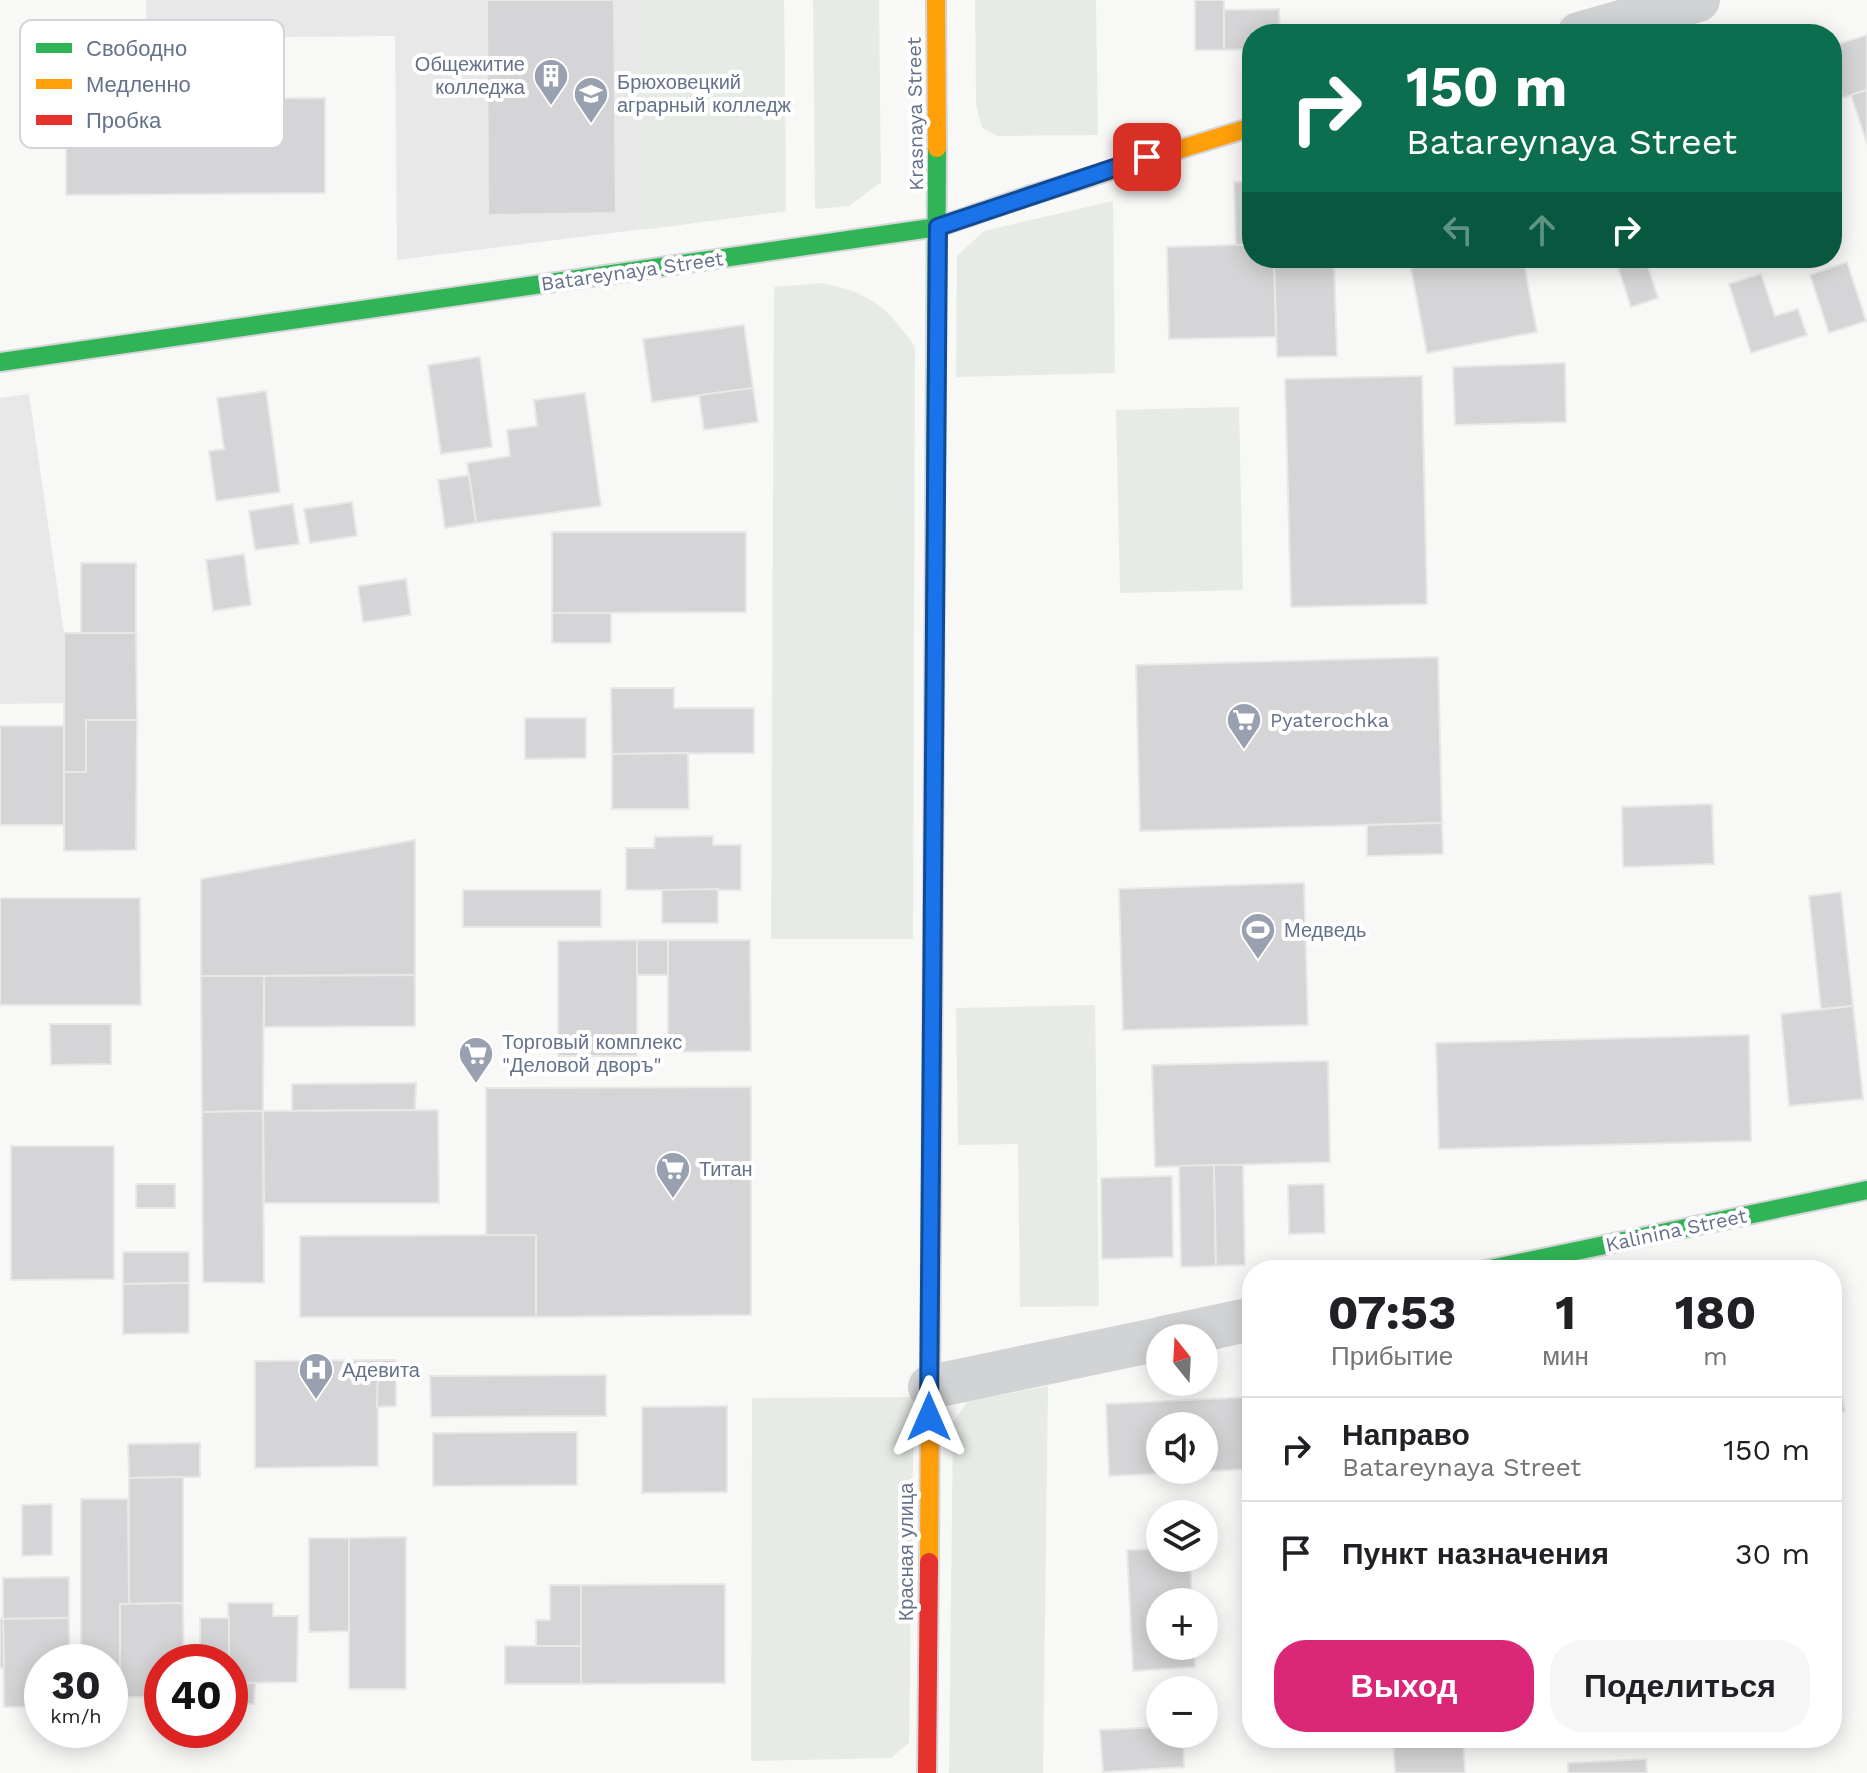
<!DOCTYPE html>
<html lang="ru">
<head>
<meta charset="utf-8">
<style>
	body { margin:0; font-family:"Work Sans",sans-serif; background:#f6f6f6; color:#202124; height:100vh; display:flex; flex-direction:column; font-size:30px; white-space:nowrap }
	* { box-sizing:border-box; margin:0 }
	p { font-size:26px; color:#757577 }
	.icon { flex:none; width:44px; height:44px; fill:none; stroke:currentColor; stroke-width:2; stroke-linecap:round; stroke-linejoin:round }
	.map { position:relative; flex:1; overflow:hidden }
	.sheet { position:absolute; left:1242px; top:1260px; width:600px; height:488px; display:flex; flex-direction:column; background:#fff; border-radius:32px; box-shadow:0 4px 20px #0003 }
	.sheet>* { flex:none }
	.top-card { position:absolute; left:1242px; top:24px; width:600px; height:244px; border-radius:32px; box-shadow:0 4px 20px #0003; background:#0b6e4f; color:#fff; overflow:hidden }
	.needle { width:52px; rotate:342deg }
	.controls { position:absolute; left:1146px; top:1324px; display:grid; gap:16px }
	.controls a { display:grid; place-items:center; width:72px; height:72px; border-radius:50%; background:#fff; box-shadow:0 4px 20px #0003; font-size:40px }
	.speed { position:absolute; left:24px; top:1644px; display:flex; gap:16px; font-size:40px; font-weight:700; text-align:center }
	.speed>* { display:grid; place-content:center; width:104px; height:104px; border-radius:50%; background:#fff; box-shadow:0 4px 20px #0003; line-height:1 }
	.speed small { font-size:20px; font-weight:400 }
	.speed .limit { border:12px solid #d22; background:#fff; color:#111 }
	.pin { position:absolute; display:grid; place-items:center; width:68px; height:68px; color:#fff; margin:-34px; border-radius:16px; box-shadow:0 4px 12px #0006 }
	.me { position:absolute; width:88px; margin:-44px; rotate:0deg; stroke-linejoin:round; filter:drop-shadow(0 0 6px #0008) }
	.turn { display:flex; align-items:center; gap:28px; height:168px; padding:0 32px; font-size:36px }
	.turn .icon { width:104px; height:104px; stroke-width:2.5 }
	.turn b { display:block; font-size:56px; line-height:68px }
	.lanes { display:flex; align-items:center; height:76px; padding:0 32px; background:#0003; justify-content:center; gap:40px; direction:ltr }
	.lanes .off { opacity:.35 }
	.eta { display:flex; justify-content:space-evenly; align-items:center; height:136px; text-align:center }
	.eta b { font-size:48px; font-weight:700; line-height:56px }
	.primary-button { display:flex; gap:16px; margin-top:auto; padding:16px 32px }
	.primary-button a { flex:1; height:92px; border-radius:32px; background:#db2777; color:#fff; font-size:32px; font-weight:700; line-height:92px; text-align:center }
	.primary-button a+a { background:#f6f6f6; color:#202124 }
	ul { padding:0; list-style:none }
	li { display:flex; align-items:center; gap:24px; height:104px; padding:0 32px; border-top:2px solid #e0e0e0 }
	li div { flex:1 }
	li b { display:block; font-size:30px }
	li em { font-style:normal }
	.map>svg:first-child { display:block }
</style>
</head>
<body>
<div class="map">
<svg width="1867" height="1773" viewBox="0 0 1867 1773">
	<rect width="100%" height="100%" fill="#f8f8f7"/>
	<g fill="#e8e8e9">
		<path d="M 146,0 L 784,0 L 786,211 L 397,260 L 395,36 L 146,38 Z"/>
		<path d="M 29,394 L 64,633 L 64,703 L 0,704 L 0,398 Z"/>
	</g>
	<g fill="#e6ebe5">
		<path d="M 640,0 L 784,0 L 786,211 L 642,230 Z"/>
		<path d="M 813,0 L 879,0 L 881,182 L 849,206 L 815,209 Z"/>
		<path d="M 975,0 L 1096,0 L 1098,135 L 998,136 L 982,128 L 976,104 Z"/>
		<path d="M 1113,201 L 1115,373 L 956,377 L 957,256 L 984,231 Z"/>
		<path d="M 821,283 C 870,292 887,307 915,347 L 913,939 L 771,939 L 774,287 Z"/>
		<path d="M 1239,407 L 1243,590 L 1120,593 L 1116,410 Z"/>
		<path d="M 1095,1005 L 1099,1306 L 1020,1307 L 1018,1144 L 958,1145 L 956,1008 Z"/>
		<path d="M 1048,1386 L 1043,1773 L 949,1773 L 953,1422 L 968,1401 Z"/>
		<path d="M 914,1397 L 909,1743 L 891,1758 L 751,1761 L 752,1398 Z"/>
	</g>
	<g fill="#d5d5d7" stroke="#e8e8e7" stroke-width="2" fill-rule="evenodd">
		<path d="M 487,0 L 614,0 L 616,213 L 488,215 Z"/>
		<rect x="1195" y="0" width="29" height="50"/>
		<path d="M 1279,9 L 1280,34 L 1252,34 L 1252,49 L 1224,50 L 1224,10 Z"/>
		<path d="M 1867,35 L 1867,90 L 1842,98 L 1832,66 L 1832,46 Z"/>
		<path d="M 1867,90 L 1867,144 L 1851,95 Z"/>
		<path d="M 325,98 L 325,193 L 66,195 L 66,100 Z"/>
		<path d="M 1252,181 L 1252,245 L 1236,245 L 1234,182 Z"/>
		<path d="M 1236,245 L 1252,245 L 1252,258 L 1274,258 L 1276,337 L 1169,339 L 1167,247 Z"/>
		<path d="M 1274,258 L 1334,258 L 1337,356 L 1277,357 Z"/>
		<path d="M 1409,258 L 1523,258 L 1537,332 L 1427,353 Z"/>
		<path d="M 1615,258 L 1645,258 L 1658,298 L 1631,307 Z"/>
		<path d="M 1847,262 L 1866,321 L 1829,333 L 1810,275 Z"/>
		<path d="M 1761,274 L 1775,316 L 1798,309 L 1807,335 L 1751,353 L 1729,284 Z"/>
		<path d="M 744,325 L 753,388 L 652,402 L 643,339 Z"/>
		<path d="M 480,357 L 492,447 L 441,454 L 428,365 Z"/>
		<path d="M 1565,363 L 1566,422 L 1455,425 L 1453,367 Z"/>
		<path d="M 1422,376 L 1427,604 L 1291,607 L 1285,379 Z"/>
		<path d="M 753,388 L 758,422 L 704,430 L 699,395 Z"/>
		<path d="M 266,391 L 280,492 L 216,501 L 209,451 L 224,449 L 217,398 Z"/>
		<path d="M 585,393 L 601,506 L 476,523 L 467,463 L 510,456 L 507,430 L 537,426 L 534,400 Z"/>
		<path d="M 469,475 L 476,523 L 445,528 L 438,480 Z"/>
		<path d="M 352,502 L 357,536 L 310,543 L 304,509 Z"/>
		<path d="M 293,504 L 299,544 L 255,550 L 249,511 Z"/>
		<path d="M 552,532 L 746,532 L 746,612 L 552,613 Z"/>
		<path d="M 244,554 L 251,605 L 213,611 L 206,560 Z"/>
		<rect x="81" y="563" width="55" height="70"/>
		<path d="M 406,579 L 411,615 L 363,622 L 358,586 Z"/>
		<rect x="552" y="613" width="59" height="30"/>
		<path d="M 64,633 L 136,633 L 137,720 L 86,720 L 86,772 L 64,772 Z"/>
		<path d="M 1438,657 L 1442,823 L 1140,831 L 1136,665 Z"/>
		<path d="M 611,688 L 674,688 L 674,708 L 754,708 L 754,753 L 612,754 Z"/>
		<path d="M 525,718 L 586,718 L 586,758 L 525,759 Z"/>
		<path d="M 86,720 L 137,720 L 136,850 L 64,851 L 64,772 L 86,772 Z"/>
		<rect x="0" y="726" width="64" height="99"/>
		<path d="M 688,753 L 689,809 L 612,809 L 612,754 Z"/>
		<path d="M 1712,804 L 1714,864 L 1623,867 L 1622,807 Z"/>
		<path d="M 1442,823 L 1443,854 L 1367,856 L 1367,825 Z"/>
		<path d="M 713,836 L 713,845 L 741,845 L 741,890 L 626,890 L 626,848 L 654,848 L 655,837 Z"/>
		<path d="M 415,840 L 415,975 L 201,976 L 201,879 Z"/>
		<path d="M 1304,883 L 1308,1025 L 1123,1030 L 1119,889 Z"/>
		<path d="M 718,889 L 718,923 L 662,923 L 662,890 Z"/>
		<rect x="463" y="890" width="138" height="37"/>
		<path d="M 1841,892 L 1853,1006 L 1821,1009 L 1809,896 Z"/>
		<path d="M 0,898 L 140,898 L 141,1005 L 0,1005 Z"/>
		<path d="M 637,940 L 637,1056 L 558,1056 L 558,941 Z"/>
		<rect x="637" y="940" width="31" height="35"/>
		<path d="M 668,940 L 750,940 L 751,1051 L 668,1052 Z"/>
		<path d="M 415,975 L 415,1026 L 264,1027 L 264,976 Z"/>
		<path d="M 201,976 L 264,976 L 263,1111 L 202,1112 Z"/>
		<path d="M 1853,1006 L 1863,1099 L 1789,1106 L 1781,1014 Z"/>
		<path d="M 50,1024 L 111,1024 L 111,1064 L 51,1065 Z"/>
		<path d="M 1749,1035 L 1751,1141 L 1439,1149 L 1436,1043 Z"/>
		<path d="M 1328,1061 L 1330,1162 L 1155,1167 L 1152,1065 Z"/>
		<path d="M 416,1083 L 415,1110 L 292,1111 L 292,1084 Z"/>
		<path d="M 751,1087 L 751,1315 L 536,1317 L 536,1235 L 486,1235 L 486,1088 Z"/>
		<path d="M 438,1110 L 439,1203 L 264,1203 L 263,1111 Z"/>
		<path d="M 263,1111 L 264,1283 L 203,1282 L 202,1112 Z"/>
		<path d="M 11,1146 L 114,1146 L 114,1279 L 11,1280 Z"/>
		<path d="M 1214,1165 L 1216,1266 L 1181,1267 L 1179,1166 Z"/>
		<path d="M 1214,1165 L 1243,1165 L 1245,1265 L 1216,1266 Z"/>
		<path d="M 1172,1176 L 1173,1257 L 1102,1259 L 1101,1178 Z"/>
		<rect x="136" y="1184" width="39" height="24"/>
		<path d="M 1324,1184 L 1325,1233 L 1289,1234 L 1288,1185 Z"/>
		<path d="M 536,1235 L 536,1317 L 300,1317 L 300,1236 Z"/>
		<path d="M 123,1252 L 189,1252 L 189,1283 L 123,1284 Z"/>
		<path d="M 189,1283 L 189,1333 L 123,1334 L 123,1284 Z"/>
		<path d="M 1832,1355 L 1845,1411 L 1832,1414 Z"/>
		<path d="M 378,1360 L 378,1466 L 255,1468 L 255,1361 Z"/>
		<path d="M 378,1360 L 396,1360 L 396,1406 L 377,1407 Z"/>
		<path d="M 606,1375 L 606,1416 L 431,1417 L 430,1376 Z"/>
		<path d="M 1250,1397 L 1252,1469 L 1109,1476 L 1106,1404 ZM 1160,1426 L 1204,1426 L 1204,1470 L 1160,1470 Z"/>
		<path d="M 727,1406 L 727,1492 L 642,1493 L 642,1407 Z"/>
		<path d="M 577,1432 L 577,1485 L 433,1486 L 433,1433 Z"/>
		<path d="M 200,1443 L 200,1477 L 129,1478 L 128,1444 Z"/>
		<path d="M 183,1477 L 183,1603 L 129,1604 L 129,1478 Z"/>
		<path d="M 81,1499 L 128,1499 L 129,1604 L 120,1604 L 120,1712 L 110,1712 L 110,1662 L 81,1662 Z"/>
		<path d="M 52,1504 L 52,1555 L 22,1556 L 22,1505 Z"/>
		<path d="M 406,1537 L 406,1689 L 349,1689 L 349,1538 Z"/>
		<path d="M 309,1538 L 349,1538 L 349,1631 L 309,1632 Z"/>
		<path d="M 1160,1549 L 1160,1558 L 1190,1558 L 1192,1602 L 1160,1602 L 1160,1646 L 1194,1646 L 1195,1667 L 1133,1671 L 1127,1550 Z"/>
		<path d="M 69,1577 L 69,1618 L 3,1619 L 3,1578 Z"/>
		<path d="M 725,1584 L 725,1683 L 581,1684 L 581,1585 Z"/>
		<path d="M 550,1585 L 581,1585 L 581,1646 L 536,1646 L 536,1620 L 550,1620 Z"/>
		<path d="M 183,1603 L 184,1662 L 162,1662 L 162,1697 L 120,1697 L 120,1604 Z"/>
		<path d="M 228,1603 L 273,1603 L 273,1616 L 298,1616 L 297,1682 L 230,1683 Z"/>
		<path d="M 69,1618 L 70,1662 L 42,1662 L 42,1707 L 4,1707 L 3,1619 Z"/>
		<rect x="200" y="1618" width="29" height="44"/>
		<path d="M 0,1619 L 3,1619 L 4,1668 L 0,1668 Z"/>
		<rect x="505" y="1646" width="76" height="38"/>
		<path d="M 230,1683 L 255,1683 L 254,1704 L 230,1704 Z"/>
		<path d="M 1160,1727 L 1160,1734 L 1183,1734 L 1184,1767 L 1103,1772 L 1100,1730 Z"/>
		<path d="M 1393,1738 L 1463,1738 L 1465,1773 L 1395,1773 Z"/>
		<path d="M 1646,1759 L 1647,1773 L 1568,1773 L 1568,1763 Z"/>
	</g>
	<g fill="none" stroke-linecap="round" stroke-linejoin="round">
		<defs>
			<g id="fast">
				<path d="M 0,362 L 938,227 L 1031,195"/>
				<path d="M 932,1096 L 937,148"/>
				<path d="M 1485,1270 L 1867,1190"/>
			</g>
			<g id="slow">
				<path d="M 936,0 L 937,148"/>
				<path d="M 1031,195 L 1252,127"/>
				<path d="M 929,1562 L 932,1096"/>
			</g>
			<path id="jam" d="M 927,1773 L 929,1562"/>
		</defs>
		<use href="#fast" stroke="#d4d6d8" stroke-width="22"/>
		<use href="#slow" stroke="#d4d6d8" stroke-width="22"/>
		<use href="#jam" stroke="#d4d6d8" stroke-width="22"/>
		<g stroke="#d2d3d4" stroke-width="44">
			<path d="M 1579,34 L 1698,0"/>
			<path d="M 1163,1338 L 1252,1319"/>
			<path d="M 930,1387 L 1160,1339"/>
		</g>
		<use href="#fast" stroke="#30b455" stroke-width="18"/>
		<use href="#slow" stroke="#ff9f0a" stroke-width="18"/>
		<use href="#jam" stroke="#e5322d" stroke-width="18"/>
	</g>
	<g fill="none" stroke-linecap="round" stroke-linejoin="round">
		<defs>
			<path id="route" d="M 929,1417 L 938,227 L 1147,157"/>
		</defs>
		<use href="#route" stroke="#114b97" stroke-width="20"/>
		<use href="#route" stroke="#1a73e8" stroke-width="14"/>
	</g>
	<defs>
		<symbol id="building-pin" viewBox="-11 -11 22 30"><path d="M0 17L-7.5 6A9.5 9.5 0 1 1 7.5 6Z" fill="#99a0b0" stroke="#fff"/><path d="M-4-6H4V6H1V3H-1V6H-4ZM-2.5-4.3h1.7v1.8h-1.7ZM.8-4.3h1.7v1.8H.8ZM-2.5-1h1.7V.8h-1.7ZM.8-1h1.7V.8H.8Z" fill="#fff"/></symbol>
		<symbol id="university-pin" viewBox="-11 -11 22 30"><path d="M0 17L-7.5 6A9.5 9.5 0 1 1 7.5 6Z" fill="#99a0b0" stroke="#fff"/><path d="M0-5L7-2L0 1L-7-2ZM-4 1L0 2.5L4 1V4Q0 6-4 4Z" fill="#fff"/></symbol>
		<symbol id="supermarket-pin" viewBox="-11 -11 22 30"><path d="M0 17L-7.5 6A9.5 9.5 0 1 1 7.5 6Z" fill="#99a0b0" stroke="#fff"/><path d="M-6-5.5h2.5l.6 2H6L4.5 2H-2.5L-4.4-4H-6ZM-1.5 3.2a1.3 1.3 0 1 0 .1 0ZM3 3.2a1.3 1.3 0 1 0 .1 0Z" fill="#fff"/></symbol>
		<symbol id="stadium-pin" viewBox="-11 -11 22 30"><path d="M0 17L-7.5 6A9.5 9.5 0 1 1 7.5 6Z" fill="#99a0b0" stroke="#fff"/><path d="M0-5a6.5 5 0 1 0 0 10a6.5 5 0 1 0 0-10ZM-3.5-1.8h7v3.6h-7Z" fill="#fff"/></symbol>
		<symbol id="hospital-pin" viewBox="-11 -11 22 30"><path d="M0 17L-7.5 6A9.5 9.5 0 1 1 7.5 6Z" fill="#99a0b0" stroke="#fff"/><path d="M-5-5h3v3.5h4V-5h3V5h-3V1.5h-4V5h-3Z" fill="#fff"/></symbol>
	</defs>
	<g fill-rule="evenodd">
		<use href="#building-pin" x="531" y="56" width="40" height="54"/>
		<use href="#university-pin" x="571" y="74" width="40" height="54"/>
		<use href="#supermarket-pin" x="1224" y="700" width="40" height="54"/>
		<use href="#stadium-pin" x="1238" y="910" width="40" height="54"/>
		<use href="#supermarket-pin" x="456" y="1034" width="40" height="54"/>
		<use href="#supermarket-pin" x="653" y="1149" width="40" height="54"/>
		<use href="#hospital-pin" x="296" y="1350" width="40" height="54"/>
	</g>
	<g text-anchor="middle" stroke-width="8" stroke-linejoin="round" paint-order="stroke">
		<g font-size="20" fill="#66718a" stroke="#fff" text-anchor="start">
			<text x="525" y="71" text-anchor="end">Общежитие<tspan x="525" dy="23">колледжа</tspan></text>
			<text x="617" y="89">Брюховецкий<tspan x="617" dy="23">аграрный колледж</tspan></text>
			<text x="1270" y="727">Pyaterochka</text>
			<text x="1284" y="937">Медведь</text>
			<text x="502" y="1049">Торговый комплекс<tspan x="502" dy="23">"Деловой дворъ"</tspan></text>
			<text x="699" y="1176">Титан</text>
			<text x="342" y="1377">Адевита</text>
		</g>
		<g font-size="20" fill="#66718a" stroke="#fff">
			<text transform="translate(915 114) rotate(-91)" y="7">Krasnaya Street</text>
			<text transform="translate(632 271) rotate(-8)" y="7">Batareynaya Street</text>
			<text transform="translate(1676 1230) rotate(-12)" y="7">Kalinina Street</text>
			<text transform="translate(906 1552) rotate(-90)" y="7">Красная улица</text>
		</g>
	</g>
	<rect x="20" y="20" width="264" height="128" rx="12" fill="#fff" stroke="#d1d4dc" stroke-width="2"/>
	<rect x="36" y="43" width="36" height="10" fill="#30b455"/>
	<rect x="36" y="79" width="36" height="10" fill="#ff9f0a"/>
	<rect x="36" y="115" width="36" height="10" fill="#e5322d"/>
	<g font-size="22" fill="#66718a">
		<text x="86" y="56">Свободно</text>
		<text x="86" y="92">Медленно</text>
		<text x="86" y="128">Пробка</text>
	</g>
</svg>
<div class="controls">
<a><svg class="needle" viewBox="-14 -14 28 28"><path d="M0-13l5 13h-10z" fill="#e53935"/><path d="M0 13l5-13h-10z" fill="#757577"/></svg></a>
<a><svg class="icon" aria-label="sound" viewBox="0 0 24 24"><path d="M4 9h4l5-4v14l-5-4H4zM17 9q2 3 0 6"/></svg></a>
<a><svg class="icon" aria-label="layers" viewBox="0 0 24 24"><path d="M12 4l9 5-9 5-9-5zM3 14l9 5 9-5"/></svg></a>
<a>+</a>
<a>−</a>
</div>
<div class="speed"><div>30<small>km/h</small></div><div class="limit">40</div></div>
<div class="pin" style="left:1147px;top:157px;background:#d93025"><svg class="icon" aria-label="arrive" viewBox="0 0 24 24"><path d="M6 21V4h12l-3 4 3 4H6"/></svg></div>
<svg class="me" style="left:929px;top:1417px" viewBox="-20 -20 40 40"><path d="M0-17L14 15 0 8-14 15z" fill="#1a73e8" stroke="#fff" stroke-width="4"/></svg>
<div class="top-card">
<div class="turn"><svg class="icon" aria-label="right" viewBox="0 0 24 24"><path d="M7 20v-9h11M14 6l5 5-5 5"/></svg><div><b>150 m</b>Batareynaya Street</div></div>
<div class="lanes"><svg class="icon off" aria-label="left" viewBox="0 0 24 24"><path d="M17 20v-9H6M10 6l-5 5 5 5"/></svg><svg class="icon off" aria-label="ahead" viewBox="0 0 24 24"><path d="M12 20V5M6 11l6-6 6 6"/></svg><svg class="icon" aria-label="right" viewBox="0 0 24 24"><path d="M7 20v-9h11M14 6l5 5-5 5"/></svg></div>
</div>
<section class="sheet">
<div class="eta">
<div><b>07:53</b><p>Прибытие</p></div>
<div><b>1</b><p>мин</p></div>
<div><b>180</b><p>m</p></div>
</div>
<ul>
<li><svg class="icon" aria-label="right" viewBox="0 0 24 24"><path d="M7 20v-9h11M14 6l5 5-5 5"/></svg><div><b>Направо</b><p>Batareynaya Street</p></div><em>150 m</em></li>
<li><svg class="icon" aria-label="arrive" viewBox="0 0 24 24"><path d="M6 21V4h12l-3 4 3 4H6"/></svg><div><b>Пункт назначения</b></div><em>30 m</em></li>
</ul>
<div class="primary-button"><a>Выход</a><a>Поделиться</a></div>
</section>
</div>
</body>
</html>
